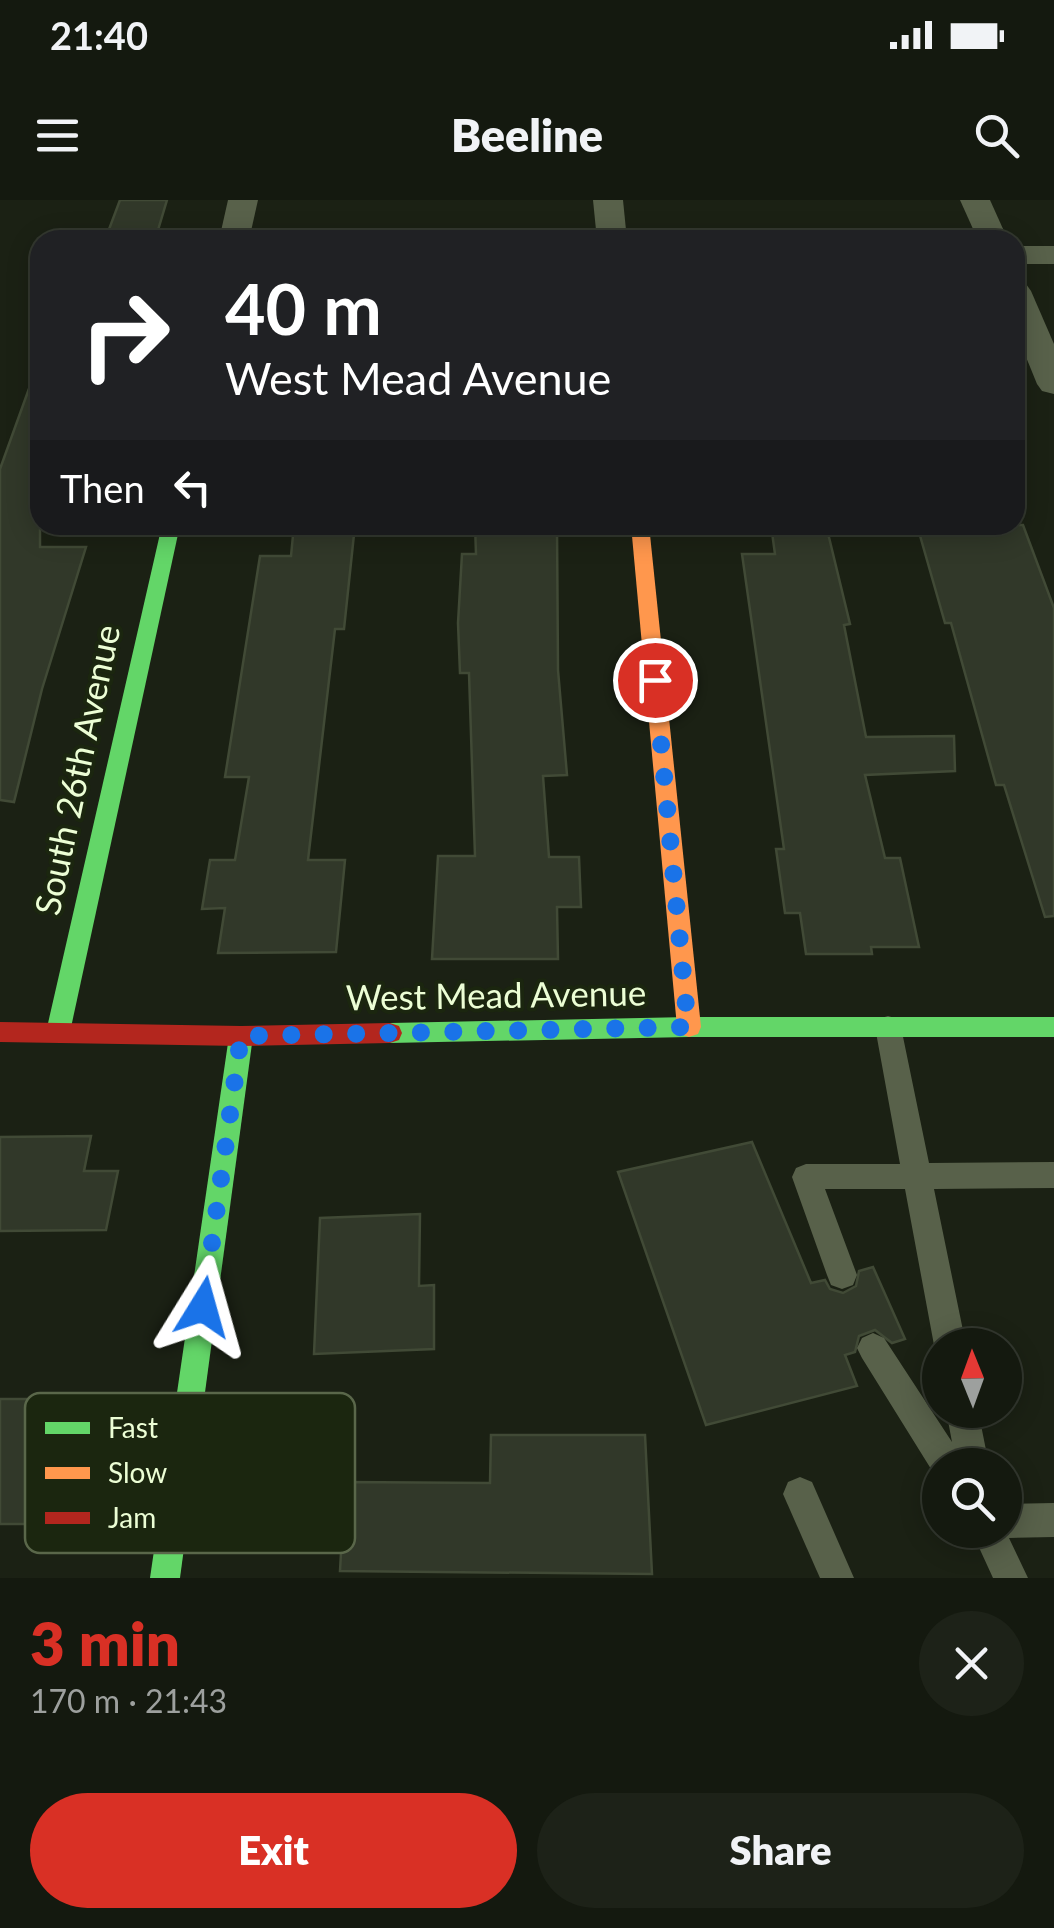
<!DOCTYPE html>
<html lang="en">
<head>
<meta charset="utf-8">
<style>
	body { margin:0; font-family:Lato,sans-serif; background:#1d2218; color:#f1f3f6; height:100vh; display:flex; flex-direction:column; font-size:38px; white-space:nowrap }
	* { box-sizing:border-box; margin:0 }
	p { font-size:32px; color:#9da09e }
	.icon { flex:none; width:55px; height:55px; fill:none; stroke:currentColor; stroke-width:2; stroke-linecap:round; stroke-linejoin:round }
	.map { position:relative; height:1378px; overflow:hidden }
	.sheet { display:flex; flex-direction:column; background:#14190f; flex:1 }
	.sheet>* { flex:none }
	.top-card { position:absolute; left:30px; top:30px; width:995px; height:305px; border-radius:30px; box-shadow:0 5px 25px #0003,0 0 0 2px #33382f; background:#202124; color:#fff; overflow:hidden }
	.needle { width:65px; rotate:359deg }
	.controls { position:absolute; left:922px; top:1128px; display:grid; gap:20px }
	.controls a { display:grid; place-items:center; width:100px; height:100px; border-radius:50%; background:#14190f; box-shadow:0 5px 25px #0003,0 0 0 2px #33382f; font-size:50px }
	.pin { position:absolute; display:grid; place-items:center; width:85px; height:85px; color:#fff; margin:-42px; border:5px solid #fff; border-radius:50%; box-shadow:0 2px 10px #0007 }
	.me { position:absolute; width:110px; margin:-55px; rotate:8deg; stroke-linejoin:round; filter:drop-shadow(0 0 8px #0008) }
	.turn { display:flex; align-items:center; gap:35px; height:210px; padding:0 30px; font-size:45px }
	.turn .icon { width:130px; height:130px; stroke-width:2.5 }
	.turn b { display:block; font-size:70px; line-height:85px }
	.then { display:flex; align-items:center; height:95px; padding:0 30px; background:#0003; gap:20px; font-size:38px }
	.round { display:grid; place-items:center; flex:none; width:105px; height:105px; border-radius:52px; background:#1d2218 }
	.summary { display:flex; align-items:center; justify-content:space-between; height:170px; padding:0 30px }
	h1 { font-size:60px; font-weight:800; line-height:75px; color:#d93025 }
	.action { display:flex; gap:20px; margin-top:auto; padding:20px 30px }
	.action a { flex:1; height:115px; border-radius:60px; background:#d93025; color:#fff; font-size:40px; font-weight:800; line-height:115px; text-align:center }
	.action a+a { background:#1d2218; color:#f1f3f6 }
	.status { display:flex; justify-content:space-between; align-items:center; height:70px; padding:0 50px; background:#14190f; direction:ltr }
	.status svg { height:28px; fill:currentColor }
	header { display:flex; justify-content:space-between; align-items:center; height:130px; padding:0 30px; background:#14190f; font-size:45px; font-weight:800 }
	.map>svg:first-child { display:block }
</style>
</head>
<body>
<div class="status"><b>21:40</b><svg viewBox="0 0 49 12"><path d="M0 12V9h3v3zM5 12V6h3v6zM10 12V3h3v9zM15 12V0h3v12zM26 1h20v11H26zM47 4h2v5h-2z"/></svg></div>
<header><svg class="icon" aria-label="menu" viewBox="0 0 24 24"><path d="M4 6h16M4 12h16M4 18h16"/></svg>Beeline<svg class="icon" aria-label="search" viewBox="0 0 24 24"><circle cx="10" cy="10" r="6"/><path d="M15 15l6 6"/></svg></header>
<div class="map">
<svg width="1054" height="1378" viewBox="0 0 1054 1378">
	<rect width="100%" height="100%" fill="#1b2114"/>
	<g fill="#313829" stroke="#414a36" stroke-width="2.5">
		<path d="M 120,0 L 167,0 L 155,40 L 105,40 Z"/>
		<path d="M 35,172 L 40,173 L 40,347 L 86,347 L 42,489 L 14,602 L 0,600 L 0,269 Z"/>
		<path d="M 294,325 L 355,325 L 344,429 L 335,429 L 308,660 L 345,660 L 336,752 L 218,753 L 225,708 L 202,709 L 210,660 L 235,660 L 249,577 L 225,577 L 260,356 L 291,356 Z"/>
		<path d="M 475,325 L 557,325 L 558,470 L 567,575 L 543,576 L 549,657 L 579,657 L 581,707 L 557,707 L 558,759 L 432,759 L 438,656 L 475,656 L 469,473 L 460,473 L 458,423 L 462,354 L 476,354 Z"/>
		<path d="M 771,325 L 826,325 L 850,424 L 844,425 L 866,537 L 954,536 L 955,571 L 865,575 L 885,658 L 900,658 L 919,747 L 871,747 L 872,754 L 806,754 L 800,713 L 785,713 L 776,649 L 784,649 L 742,354 L 775,354 Z"/>
		<path d="M 917,325 L 1023,325 L 1054,408 L 1054,716 L 1045,717 L 1004,585 L 996,585 L 951,423 L 945,423 Z"/>
		<path d="M 91,936 L 84,971 L 118,971 L 106,1030 L 0,1031 L 0,937 Z"/>
		<path d="M 752,942 L 811,1083 L 825,1080 L 830,1089 L 843,1093 L 856,1086 L 859,1071 L 873,1067 L 905,1139 L 892,1143 L 875,1130 L 859,1136 L 855,1152 L 845,1155 L 857,1186 L 706,1225 L 618,972 Z"/>
		<path d="M 420,1014 L 419,1086 L 434,1085 L 434,1149 L 314,1154 L 320,1018 Z"/>
		<path d="M 0,1199 L 42,1199 L 31,1247 L 68,1247 L 53,1324 L 0,1324 Z"/>
		<path d="M 491,1235 L 645,1235 L 652,1374 L 340,1371 L 345,1282 L 490,1283 Z"/>
	</g>
	<g fill="none" stroke-linecap="round" stroke-linejoin="round">
		<g fill="#58614a" fill-rule="evenodd">
			<path d="M 888,816 L 898,819 L 901,827 L 929,963 L 1054,962 L 1054,988 L 934,989 L 966,1145 L 940,1145 L 940,1156 L 934,1145 L 905,989 L 825,989 L 857,1075 L 853,1085 L 842,1089 L 831,1085 L 827,1075 L 792,977 L 796,968 L 806,964 L 900,964 L 875,827 L 878,819 Z"/>
			<path d="M 873,1133 L 884,1138 L 952,1242 L 946,1210 L 978,1210 L 989,1265 L 940,1265 L 940,1278 L 936,1277 L 862,1158 L 857,1148 L 862,1138 Z"/>
			<path d="M 800,1277 L 812,1282 L 854,1378 L 820,1378 L 783,1294 L 788,1282 Z"/>
			<path d="M 1054,1303 L 1054,1337 L 1009,1338 L 1028,1378 L 993,1378 L 971,1330 L 1005,1330 L 1005,1304 Z"/>
		</g>
		<g fill="#58614a" fill-rule="evenodd">
			<path d="M 228,0 L 258,0 L 249,40 L 219,40 Z"/>
			<path d="M 593,0 L 623,0 L 627,40 L 597,40 Z"/>
			<path d="M 960,0 L 990,0 L 1008,40 L 978,40 Z"/>
			<rect x="1015" y="46" width="39" height="18"/>
			<path d="M 1015,81 L 1026,84 L 1031,91 L 1054,144 L 1054,194 L 1042,191 L 1037,184 L 1015,130 Z"/>
		</g>
		<g fill="#63d668" fill-rule="evenodd">
			<path d="M 162,325 L 180,325 L 70,832 L 67,839 L 58,842 L 49,839 L 46,832 Z"/>
			<path d="M 689,817 L 1054,817 L 1054,837 L 689,837 L 390,843 L 381,840 L 378,833 L 381,826 L 390,823 Z"/>
			<path d="M 241,826 L 250,829 L 253,836 L 180,1378 L 150,1378 L 229,836 L 232,829 Z"/>
		</g>
		<path fill="#ff974d" fill-rule="evenodd" d="M 631,325 L 649,325 L 701,827 L 698,834 L 689,837 L 680,834 L 677,827 Z"/>
		<path fill="#b3261e" fill-rule="evenodd" d="M 0,822 L 241,826 L 390,823 L 399,826 L 402,833 L 399,840 L 390,843 L 241,846 L 0,842 Z"/>
	</g>
	<g fill="none" stroke-linecap="round" stroke-linejoin="round">
		<path stroke="#1a73e8" stroke-width="18" stroke-dasharray="0 32.4" d="M 203,1107 L 241,836 L 688,827 L 655,480"/>
	</g>
	<g text-anchor="middle" stroke-width="8" stroke-linejoin="round" paint-order="stroke">
		<g font-size="35" fill="#ecfed5" stroke="#1b260f">
			<text transform="translate(78 570) rotate(-78)" y="12">South 26th Avenue</text>
			<text transform="translate(496 796) rotate(-1)" y="12">West Mead Avenue</text>
		</g>
	</g>
	<rect x="25" y="1193" width="330" height="160" rx="15" fill="#1b260f" stroke="#5a674a" stroke-width="2.5"/>
	<rect x="45" y="1222" width="45" height="12" fill="#63d668"/>
	<rect x="45" y="1267" width="45" height="12" fill="#ff974d"/>
	<rect x="45" y="1312" width="45" height="12" fill="#b3261e"/>
	<g font-size="28" fill="#ecfed5">
		<text x="108" y="1238">Fast</text>
		<text x="108" y="1283">Slow</text>
		<text x="108" y="1328">Jam</text>
	</g>
</svg>
<div class="controls">
<a><svg class="needle" viewBox="-14 -14 28 28"><path d="M0-13l5 13h-10z" fill="#e53935"/><path d="M0 13l5-13h-10z" fill="#9da09e"/></svg></a>
<a><svg class="icon" aria-label="search" viewBox="0 0 24 24"><circle cx="10" cy="10" r="6"/><path d="M15 15l6 6"/></svg></a>
</div>
<div class="pin" style="left:655px;top:480px;background:#d93025"><svg class="icon" aria-label="arrive" viewBox="0 0 24 24"><path d="M6 21V4h12l-3 4 3 4H6"/></svg></div>
<svg class="me" style="left:203px;top:1107px" viewBox="-20 -20 40 40"><path d="M0-17L14 15 0 8-14 15z" fill="#1a73e8" stroke="#fff" stroke-width="4"/></svg>
<div class="top-card">
<div class="turn"><svg class="icon" aria-label="right" viewBox="0 0 24 24"><path d="M7 20v-9h11M14 6l5 5-5 5"/></svg><div><b>40 m</b>West Mead Avenue</div></div>
<div class="then">Then<svg class="icon" aria-label="left" viewBox="0 0 24 24"><path d="M17 20v-9H6M10 6l-5 5 5 5"/></svg></div>
</div>
</div>
<section class="sheet">
<div class="summary"><div><h1>3 min</h1><p>170 m · 21:43</p></div><a class="round"><svg class="icon" aria-label="close" viewBox="0 0 24 24"><path d="M6 6l12 12M18 6L6 18"/></svg></a></div>
<div class="action"><a>Exit</a><a>Share</a></div>
</section>
</body>
</html>
